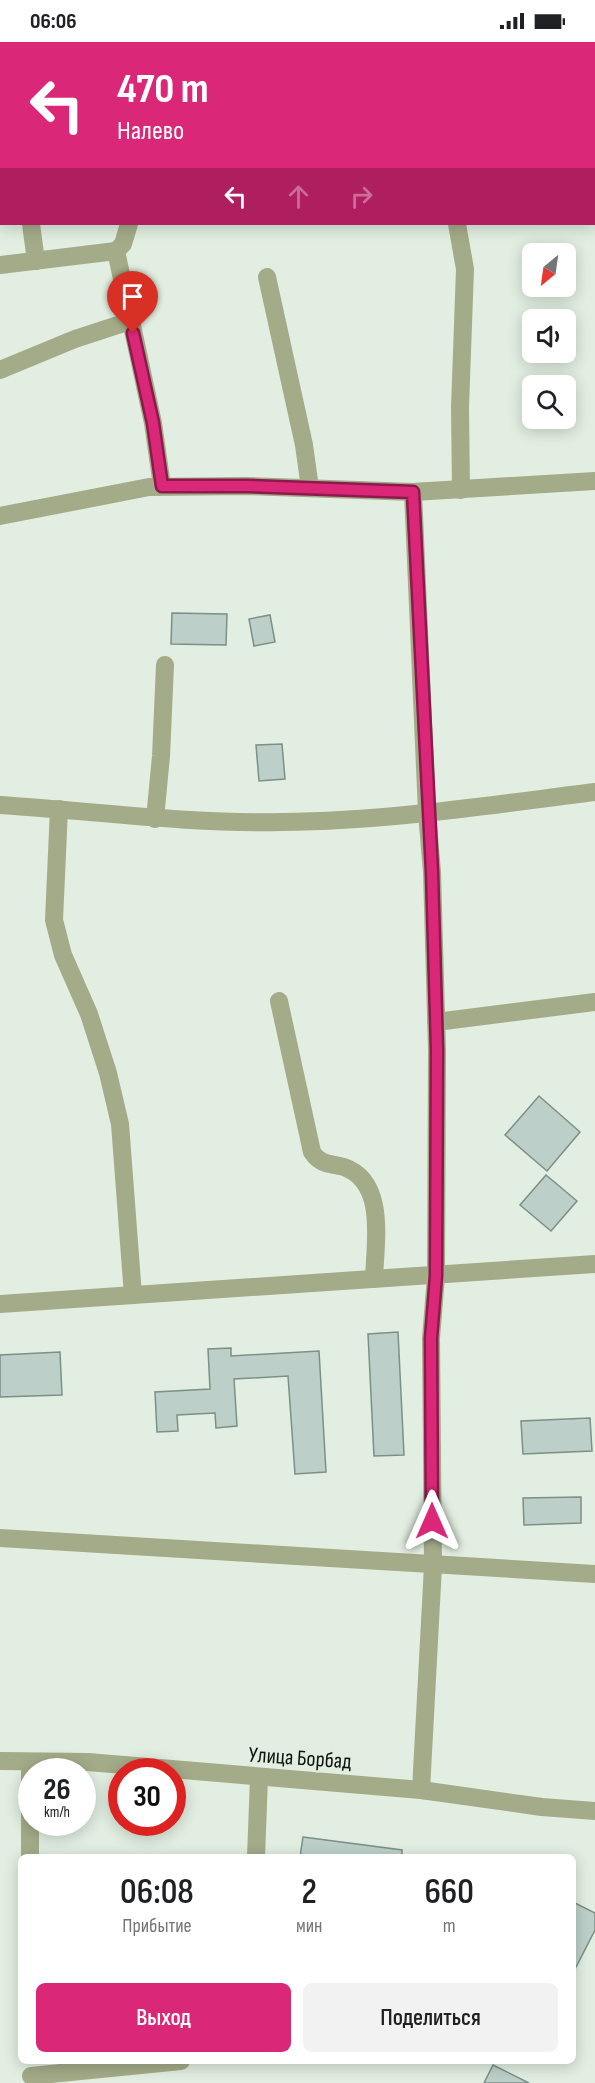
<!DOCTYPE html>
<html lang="ru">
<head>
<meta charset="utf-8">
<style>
	body { margin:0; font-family:"Sofia Sans Condensed",sans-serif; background:#f2f2f2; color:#202124; height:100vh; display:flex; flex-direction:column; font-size:22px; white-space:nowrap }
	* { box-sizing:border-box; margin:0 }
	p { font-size:20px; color:#757577 }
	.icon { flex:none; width:33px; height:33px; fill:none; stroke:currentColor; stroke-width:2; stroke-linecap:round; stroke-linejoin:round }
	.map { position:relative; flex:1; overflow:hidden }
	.details { position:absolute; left:18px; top:1812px; width:558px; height:210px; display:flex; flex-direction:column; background:#fff; border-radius:9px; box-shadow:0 3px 15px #0003 }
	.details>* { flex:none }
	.top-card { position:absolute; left:0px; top:0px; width:596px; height:183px; box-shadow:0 3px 15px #0003; background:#db2777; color:#fff; overflow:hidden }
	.needle { width:39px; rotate:209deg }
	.buttons { position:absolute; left:522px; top:201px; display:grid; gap:12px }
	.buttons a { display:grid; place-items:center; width:54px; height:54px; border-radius:9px; background:#fff; box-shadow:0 3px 15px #0003; font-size:30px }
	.speed { position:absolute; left:18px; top:1716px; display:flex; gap:12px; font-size:30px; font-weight:700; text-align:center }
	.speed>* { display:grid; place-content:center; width:78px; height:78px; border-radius:50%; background:#fff; box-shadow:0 3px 15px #0003; line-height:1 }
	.speed small { font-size:15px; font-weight:400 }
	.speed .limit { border:9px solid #d22; background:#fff; color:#111 }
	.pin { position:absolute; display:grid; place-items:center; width:51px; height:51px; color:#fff; margin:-62px -26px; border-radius:50% 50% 50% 0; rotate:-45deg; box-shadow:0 0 6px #0007 }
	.pin .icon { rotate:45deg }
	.me { position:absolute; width:66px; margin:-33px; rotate:0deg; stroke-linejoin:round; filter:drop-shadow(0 0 4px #0008) }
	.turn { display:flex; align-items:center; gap:21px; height:126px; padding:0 18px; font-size:27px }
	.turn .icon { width:78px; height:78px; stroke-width:2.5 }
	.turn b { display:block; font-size:42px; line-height:51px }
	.lanes { display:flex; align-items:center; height:57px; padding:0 18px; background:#0003; justify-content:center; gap:30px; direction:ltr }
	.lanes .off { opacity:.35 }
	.eta { display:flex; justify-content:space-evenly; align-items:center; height:102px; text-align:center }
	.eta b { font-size:36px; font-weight:600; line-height:42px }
	.cta { display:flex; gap:12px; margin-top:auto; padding:12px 18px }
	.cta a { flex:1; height:69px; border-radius:9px; background:#db2777; color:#fff; font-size:24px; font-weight:600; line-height:69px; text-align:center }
	.cta a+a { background:#f2f2f2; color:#202124 }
	.status { display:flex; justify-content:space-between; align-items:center; height:42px; padding:0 30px; background:#fff; direction:ltr }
	.status svg { height:16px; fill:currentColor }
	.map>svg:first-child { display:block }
</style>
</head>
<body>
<div class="status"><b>06:06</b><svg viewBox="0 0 49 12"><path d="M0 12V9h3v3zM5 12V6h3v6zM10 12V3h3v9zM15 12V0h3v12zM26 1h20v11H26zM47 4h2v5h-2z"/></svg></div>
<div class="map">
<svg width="595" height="2041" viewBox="0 0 595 2041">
	<rect width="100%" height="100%" fill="#e1eee1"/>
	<g fill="#bcd0c9" stroke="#7c8f88" stroke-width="1.5">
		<path d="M 172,571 L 227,572 L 226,603 L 171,602 Z"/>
		<path d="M 270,573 L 275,600 L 254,604 L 249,577 Z"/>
		<path d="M 282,702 L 285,737 L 259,739 L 256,703 Z"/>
		<path d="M 539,1054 L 580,1090 L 547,1129 L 505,1093 Z"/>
		<path d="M 546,1133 L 577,1159 L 551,1189 L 520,1163 Z"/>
		<path d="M 398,1290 L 404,1413 L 374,1414 L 368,1292 Z"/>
		<path d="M 231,1306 L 231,1314 L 319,1309 L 326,1430 L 295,1432 L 288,1334 L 234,1337 L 237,1384 L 216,1386 L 215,1371 L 177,1373 L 178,1389 L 157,1390 L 155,1350 L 210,1347 L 208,1307 Z"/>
		<path d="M 60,1310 L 62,1353 L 0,1355 L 0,1313 Z"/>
		<path d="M 590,1376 L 592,1409 L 523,1412 L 521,1379 Z"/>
		<path d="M 581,1455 L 581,1481 L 524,1483 L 523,1456 Z"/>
		<path d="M 303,1795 L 402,1808 L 402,1815 L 300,1815 Z"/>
		<path d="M 573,1860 L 595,1871 L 595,1888 L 573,1931 Z"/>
		<path d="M 493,2023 L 529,2041 L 484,2041 Z"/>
	</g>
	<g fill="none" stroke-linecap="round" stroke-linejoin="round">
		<g stroke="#a3ab88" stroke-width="18">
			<path d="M 3,0 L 3,2"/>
			<path d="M 102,0 L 103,2"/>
			<path d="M 162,0 L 163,2"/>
			<path d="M 414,0 L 414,2"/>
			<path d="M 31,182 L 36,219"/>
			<path d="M 129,182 L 123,202 L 116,209 L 153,381 L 162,444"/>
			<path d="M 457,182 L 465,227 L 460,365 L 461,448"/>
			<path d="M 0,223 L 116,209"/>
			<path d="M 267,235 L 304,403 L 310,446"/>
			<path d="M 0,328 L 75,297 L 130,279"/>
			<path d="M 413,450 L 427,771 L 432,830 L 437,1008 L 436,1234 L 431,1296 L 433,1524 L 421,1748"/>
			<path d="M 0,474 L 149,445 L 247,444 L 413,450 L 595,439"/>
			<path d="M 0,763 C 94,769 187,782 282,780 C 387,779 491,763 595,750"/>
			<path d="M 59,767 L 54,878 L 63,913 L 89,972 L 108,1031 L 120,1082 L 133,1253"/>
			<path d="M 155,777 L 161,714 L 165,623"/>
			<path d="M 279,959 L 312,1110 C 321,1124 331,1121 344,1125 C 387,1140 375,1202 374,1237"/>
			<path d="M 436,980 L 595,960"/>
			<path d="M 0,1262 L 595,1222"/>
			<path d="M 0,1496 L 595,1532"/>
			<path d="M 0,1719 L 88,1720 L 421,1748 L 542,1765 L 595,1769"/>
			<path d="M 30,1720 L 30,1815"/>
			<path d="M 256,1815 L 259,1736"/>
			<path d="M 31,2034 L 181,2019"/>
		</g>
	</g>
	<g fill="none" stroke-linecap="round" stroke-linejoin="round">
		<defs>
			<path id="route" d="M 133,291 L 153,381 L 162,444 L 247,444 L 413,450 L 432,830 L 437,1008 L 436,1234 L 431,1296 L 432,1479"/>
		</defs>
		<use href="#route" stroke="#8e194d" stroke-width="15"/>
		<use href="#route" stroke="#db2777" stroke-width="10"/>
	</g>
	<g text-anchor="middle" stroke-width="4.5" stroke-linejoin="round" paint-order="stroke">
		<g font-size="22" fill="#0e130e" stroke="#e1eee1">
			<text transform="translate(300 1715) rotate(4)" y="8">Улица Борбад</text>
		</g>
	</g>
</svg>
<div class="buttons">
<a><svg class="needle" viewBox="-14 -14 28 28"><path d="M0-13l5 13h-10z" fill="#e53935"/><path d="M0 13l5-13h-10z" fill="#757577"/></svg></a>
<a><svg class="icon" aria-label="sound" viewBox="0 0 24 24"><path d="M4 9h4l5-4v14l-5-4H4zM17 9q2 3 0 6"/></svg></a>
<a><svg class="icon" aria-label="search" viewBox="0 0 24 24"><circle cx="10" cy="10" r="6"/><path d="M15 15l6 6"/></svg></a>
</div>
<div class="speed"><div>26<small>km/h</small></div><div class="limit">30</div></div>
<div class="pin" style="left:133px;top:291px;background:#d93025"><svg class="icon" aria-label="arrive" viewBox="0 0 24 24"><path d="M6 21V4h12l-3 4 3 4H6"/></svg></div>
<svg class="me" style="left:432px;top:1479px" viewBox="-20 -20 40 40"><path d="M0-17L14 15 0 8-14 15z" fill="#db2777" stroke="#fff" stroke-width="4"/></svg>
<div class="top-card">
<div class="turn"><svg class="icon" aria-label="left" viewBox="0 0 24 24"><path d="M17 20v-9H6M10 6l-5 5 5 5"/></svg><div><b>470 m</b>Налево</div></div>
<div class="lanes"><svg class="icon" aria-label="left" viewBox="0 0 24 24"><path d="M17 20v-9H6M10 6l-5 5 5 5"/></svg><svg class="icon off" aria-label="ahead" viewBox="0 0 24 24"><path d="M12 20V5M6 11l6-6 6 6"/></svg><svg class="icon off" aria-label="right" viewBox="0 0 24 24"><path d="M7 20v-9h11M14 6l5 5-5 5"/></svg></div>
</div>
<section class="details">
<div class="eta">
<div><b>06:08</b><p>Прибытие</p></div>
<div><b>2</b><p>мин</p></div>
<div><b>660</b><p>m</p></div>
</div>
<div class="cta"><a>Выход</a><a>Поделиться</a></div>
</section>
</div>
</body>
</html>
